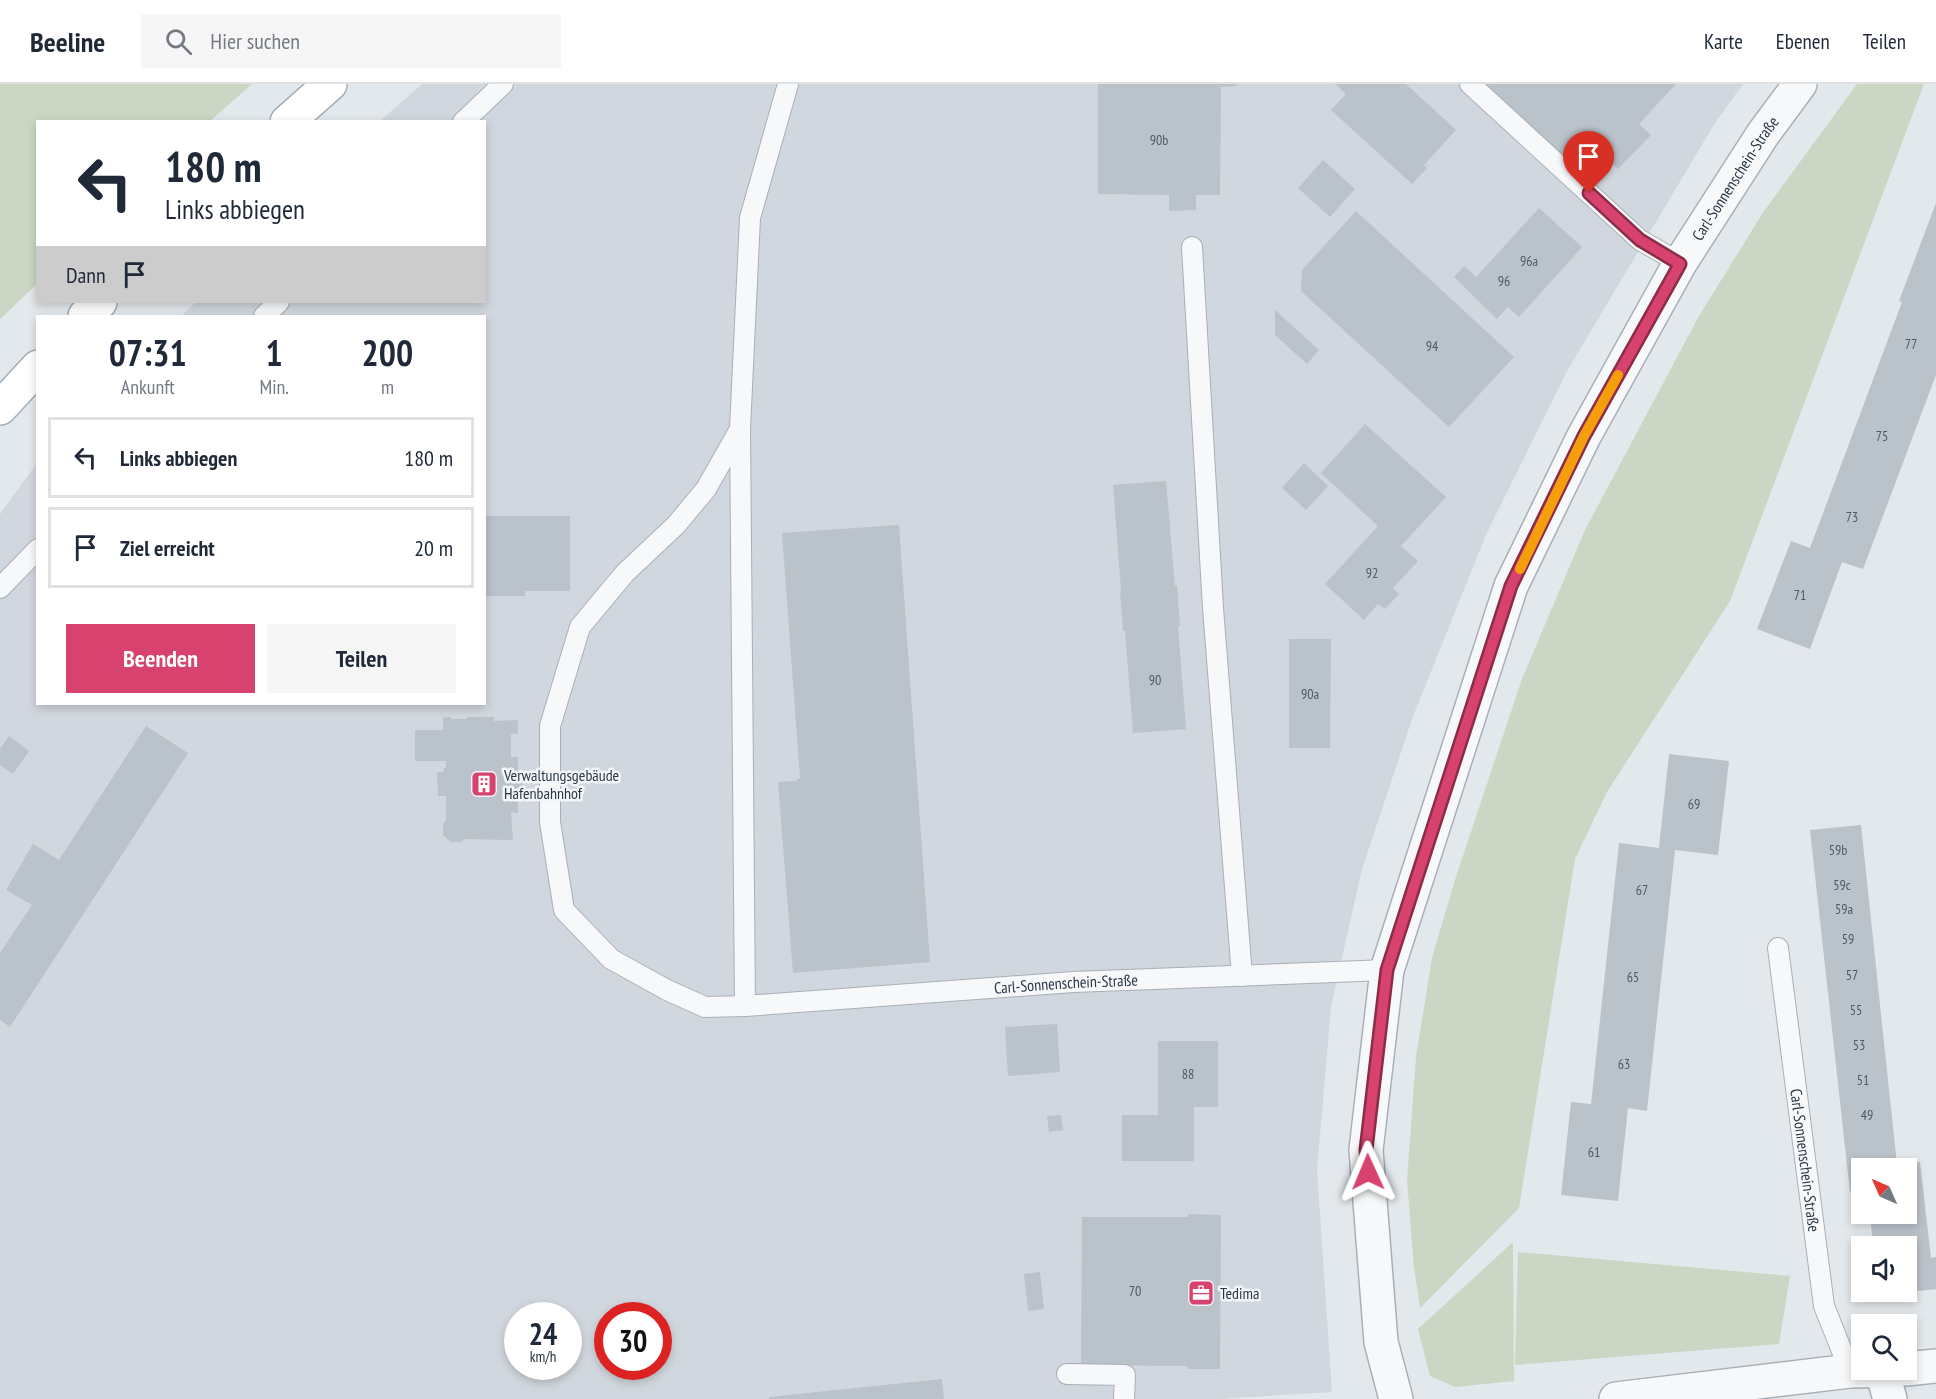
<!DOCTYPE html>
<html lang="de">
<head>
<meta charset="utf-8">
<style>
	body { margin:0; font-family:"PT Sans Narrow",sans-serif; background:#f6f6f7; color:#1f2937; height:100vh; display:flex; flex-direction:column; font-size:22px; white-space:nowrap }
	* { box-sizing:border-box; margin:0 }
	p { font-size:20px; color:#747a83 }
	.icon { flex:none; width:33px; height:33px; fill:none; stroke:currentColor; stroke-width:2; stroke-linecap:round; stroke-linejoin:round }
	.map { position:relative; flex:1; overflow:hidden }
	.side { position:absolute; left:36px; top:231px; width:450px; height:390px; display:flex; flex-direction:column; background:#fff; border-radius:0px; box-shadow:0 3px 9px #0003 }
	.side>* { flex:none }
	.hud { position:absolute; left:36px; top:36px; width:450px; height:183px; border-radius:0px; box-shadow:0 3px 9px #0003; background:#fff; color:#1f2937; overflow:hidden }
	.needle { width:39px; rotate:315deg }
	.buttons { position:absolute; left:1851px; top:1074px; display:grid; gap:12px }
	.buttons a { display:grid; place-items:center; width:66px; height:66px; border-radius:0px; background:#fff; box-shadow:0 3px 9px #0003; font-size:30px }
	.speed { position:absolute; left:504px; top:1218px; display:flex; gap:12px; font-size:30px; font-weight:700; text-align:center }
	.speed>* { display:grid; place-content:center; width:78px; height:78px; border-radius:50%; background:#fff; box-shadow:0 3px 9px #0003; line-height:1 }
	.speed small { font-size:15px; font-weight:400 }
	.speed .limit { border:9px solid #d22; background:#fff; color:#111 }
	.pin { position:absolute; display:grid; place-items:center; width:51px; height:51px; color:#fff; margin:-62px -26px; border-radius:50% 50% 50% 0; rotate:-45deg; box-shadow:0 0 6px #0007 }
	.pin .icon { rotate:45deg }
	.me { position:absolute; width:66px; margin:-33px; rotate:359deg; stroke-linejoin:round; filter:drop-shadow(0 0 4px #0008) }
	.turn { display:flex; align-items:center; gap:21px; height:126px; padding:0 30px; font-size:27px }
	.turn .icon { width:78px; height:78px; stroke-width:2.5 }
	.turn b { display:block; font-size:42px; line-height:51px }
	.then { display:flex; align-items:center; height:57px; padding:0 30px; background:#0003; gap:12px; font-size:22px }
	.eta { display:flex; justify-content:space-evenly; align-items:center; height:102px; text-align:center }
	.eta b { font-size:36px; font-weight:700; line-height:42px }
	.button { display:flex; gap:12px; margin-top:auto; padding:12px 30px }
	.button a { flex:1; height:69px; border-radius:0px; background:#d7436e; color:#fff; font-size:24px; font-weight:700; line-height:69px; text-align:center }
	.button a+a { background:#f6f6f7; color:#1f2937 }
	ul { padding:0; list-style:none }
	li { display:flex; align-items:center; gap:18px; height:81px; margin:0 12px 9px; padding:0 18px; border:3px solid #e0e1e3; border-radius:0px }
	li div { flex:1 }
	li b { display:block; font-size:22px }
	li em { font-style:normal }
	header { display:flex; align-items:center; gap:36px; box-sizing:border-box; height:84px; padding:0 30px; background:#fff; border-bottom:2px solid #e0e1e3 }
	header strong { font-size:28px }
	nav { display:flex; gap:33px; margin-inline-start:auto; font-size:21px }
	.search { width:420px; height:54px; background:#f6f6f7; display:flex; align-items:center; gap:15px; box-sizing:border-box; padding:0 21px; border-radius:0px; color:#747a83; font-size:22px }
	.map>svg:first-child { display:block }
</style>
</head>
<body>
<header>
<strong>Beeline</strong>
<div class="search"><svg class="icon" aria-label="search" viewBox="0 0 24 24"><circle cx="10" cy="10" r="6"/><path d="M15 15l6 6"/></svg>Hier suchen</div>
<nav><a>Karte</a><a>Ebenen</a><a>Teilen</a></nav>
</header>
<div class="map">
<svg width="1936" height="1315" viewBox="0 0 1936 1315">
	<rect width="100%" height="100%" fill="#e3e8ec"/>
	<path fill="#d1d7de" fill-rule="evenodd" d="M 422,0 L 1743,0 L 1715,39 L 1567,287 L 1485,453 L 1412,635 L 1362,785 L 1331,923 L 1317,1086 L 1332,1308 L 1219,1315 L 0,1315 L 0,430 L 37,379 L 38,620 L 484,620 L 484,232 L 181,232 L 196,218 L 484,218 L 484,38 L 380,37 ZM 518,1232 L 568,1232 L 568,1282 L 518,1282 ZM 608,1232 L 658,1232 L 658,1282 L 608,1282 Z"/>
	<g fill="#cbd6c4">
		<path d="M 0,0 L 252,0 L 210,37 L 38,38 L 37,200 L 0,235 Z"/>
		<path d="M 1857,0 L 1924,0 L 1730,517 L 1607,708 L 1575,775 L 1519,1124 L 1420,1224 L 1414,1183 L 1407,1096 L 1416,973 L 1432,874 L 1454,799 L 1522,595 L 1585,446 L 1699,232 L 1764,127 Z"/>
		<path d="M 1513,1158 L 1514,1297 L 1455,1303 L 1430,1292 L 1418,1245 Z"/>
		<path d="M 1518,1168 L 1790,1192 L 1779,1260 L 1515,1281 Z"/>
	</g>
	<g fill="#bac2ca">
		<path d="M 1098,0 L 1236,0 L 1236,2 L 1221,3 L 1220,111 L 1196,111 L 1196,126 L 1169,127 L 1169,111 L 1098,110 Z"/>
		<path d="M 1335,0 L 1406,0 L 1456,46 L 1424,81 L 1427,84 L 1412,100 L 1331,26 L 1346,10 Z"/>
		<path d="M 1477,0 L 1676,0 L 1639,40 L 1651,51 L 1618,85 L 1583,55 L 1562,78 Z"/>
		<path d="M 1323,76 L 1355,105 L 1330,133 L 1298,104 Z"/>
		<path d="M 1936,119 L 1936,291 L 1863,485 L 1842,478 L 1810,565 L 1757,545 L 1791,457 L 1810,464 L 1902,218 L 1899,217 Z"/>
		<path d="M 1539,124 L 1582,163 L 1519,233 L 1508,223 L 1497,235 L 1454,193 L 1464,182 L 1476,193 Z"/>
		<path d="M 1356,127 L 1514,273 L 1449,343 L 1301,207 L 1302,186 Z"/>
		<path d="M 1275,226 L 1319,266 L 1307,280 L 1275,251 Z"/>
		<path d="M 1365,340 L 1446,413 L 1401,462 L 1418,477 L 1393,504 L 1399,510 L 1385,525 L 1378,520 L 1364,536 L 1325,500 L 1378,442 L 1321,389 Z"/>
		<path d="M 1304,379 L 1328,402 L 1306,426 L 1282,404 Z"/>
		<path d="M 1166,397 L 1175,502 L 1177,502 L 1180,542 L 1178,542 L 1186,645 L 1133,649 L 1125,547 L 1123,547 L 1120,507 L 1121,507 L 1113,401 Z"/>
		<path d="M 486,432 L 570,432 L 570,507 L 525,507 L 525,512 L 486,512 Z"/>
		<path d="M 899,441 L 930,878 L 793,889 L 778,698 L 797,697 L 797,695 L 800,694 L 782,449 Z"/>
		<path d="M 1289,555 L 1331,555 L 1330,664 L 1289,664 Z"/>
		<path d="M 448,633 L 451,633 L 451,635 L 467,635 L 467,633 L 494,633 L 494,637 L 518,636 L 518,650 L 511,650 L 511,673 L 518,673 L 518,688 L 522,687 L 523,714 L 518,714 L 518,729 L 511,728 L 513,756 L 465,755 L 461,758 L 451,758 L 443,751 L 443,740 L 446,736 L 446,712 L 438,712 L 437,688 L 443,688 L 444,684 L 446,684 L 446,677 L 415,677 L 415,646 L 443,646 L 443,634 Z"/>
		<path d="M 146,642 L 188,669 L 10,943 L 0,936 L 0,869 L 32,821 L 6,806 L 33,760 L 59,776 Z"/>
		<path d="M 9,652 L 29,667 L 13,690 L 0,681 L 0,665 Z"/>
		<path d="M 1669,670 L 1729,677 L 1718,771 L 1675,766 L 1647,1027 L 1628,1024 L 1618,1117 L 1561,1111 L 1571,1018 L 1591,1020 L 1619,759 L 1659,764 Z"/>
		<path d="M 1861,741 L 1897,1081 L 1920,1078 L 1931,1174 L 1936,1173 L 1936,1205 L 1909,1208 L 1906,1162 L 1873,1162 L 1870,1130 L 1906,1130 L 1906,1084 L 1862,1084 L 1862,1107 L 1850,1108 L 1810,746 Z"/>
		<path d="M 1057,940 L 1060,988 L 1008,992 L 1005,943 Z"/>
		<path d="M 1158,957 L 1218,957 L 1218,1023 L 1194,1023 L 1194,1077 L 1122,1077 L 1122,1031 L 1158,1031 Z"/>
		<path d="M 1061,1031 L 1063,1046 L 1049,1048 L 1047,1032 Z"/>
		<path d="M 1188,1130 L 1221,1131 L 1220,1285 L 1188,1285 L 1187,1282 L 1081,1281 L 1082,1133 L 1188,1133 Z"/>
		<path d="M 1040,1188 L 1044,1225 L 1028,1227 L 1024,1190 Z"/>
		<path d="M 942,1295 L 944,1315 L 769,1315 L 769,1313 Z"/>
	</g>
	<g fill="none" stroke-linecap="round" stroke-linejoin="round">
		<defs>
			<g id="lane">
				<path d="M 1470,0 L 1640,156 L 1680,179"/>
				<path d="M 463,38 L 503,0"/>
				<path d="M 1192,163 L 1213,524 L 1242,892"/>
				<path d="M 264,232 L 279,218"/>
				<path id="s1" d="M 740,345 L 706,405 L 676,441 L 625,489 L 580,543 L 550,642 L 550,738 L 564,826 L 611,875 L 667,906 L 705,923 L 745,922 L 1073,898 L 1387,886"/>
				<path d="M 0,504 L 38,465"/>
				<path id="s2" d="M 1778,864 L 1824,1222 L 1850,1287"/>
				<path d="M 745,922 L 740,345 L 750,134 L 788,0"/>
				<path d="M 1067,1290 L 1125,1291 L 1124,1315"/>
			</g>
			<g id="street">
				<path d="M 1906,1285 L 1936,1282"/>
				<path d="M 1882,1287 L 1890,1315"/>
				<path id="s3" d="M 1396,1315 L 1381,1258 L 1366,1066 L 1387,886 L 1511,502 L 1584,352 L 1680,179 L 1763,50 L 1800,0"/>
				<path d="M 1616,1315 L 1850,1287 L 1898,1286"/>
			</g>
			<g id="primary">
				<path d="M 287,38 L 330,0"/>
				<path d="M 85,232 L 100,218"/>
				<path d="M 0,324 L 38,283"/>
			</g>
		</defs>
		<use href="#lane" stroke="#a8b0b7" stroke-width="22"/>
		<use href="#street" stroke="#a8b0b7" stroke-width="36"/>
		<use href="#primary" stroke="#a2aeb9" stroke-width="36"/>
		<use href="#lane" stroke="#f6f8fa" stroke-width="20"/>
		<use href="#street" stroke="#f6f8fa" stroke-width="33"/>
		<use href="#primary" stroke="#fff" stroke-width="33"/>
	</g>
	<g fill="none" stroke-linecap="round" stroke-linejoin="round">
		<defs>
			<path id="route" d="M 1368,1088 L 1366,1066 L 1387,886 L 1511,502 L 1584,352 L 1680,180 L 1640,156 L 1589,109"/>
		</defs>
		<use href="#route" stroke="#8c2c48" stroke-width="15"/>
		<use href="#route" stroke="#d7436e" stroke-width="10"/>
		<path stroke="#f59e0b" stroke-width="10" d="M 1520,485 L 1584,352 L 1618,291"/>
	</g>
	<defs>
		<symbol id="building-square" viewBox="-11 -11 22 22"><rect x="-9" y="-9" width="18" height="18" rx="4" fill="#d7436e" stroke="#f3f6f9"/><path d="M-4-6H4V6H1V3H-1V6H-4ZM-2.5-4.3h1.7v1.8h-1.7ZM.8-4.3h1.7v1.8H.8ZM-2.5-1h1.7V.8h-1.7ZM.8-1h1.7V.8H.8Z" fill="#fff"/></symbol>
		<symbol id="office-square" viewBox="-11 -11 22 22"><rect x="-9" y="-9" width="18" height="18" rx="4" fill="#d7436e" stroke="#f3f6f9"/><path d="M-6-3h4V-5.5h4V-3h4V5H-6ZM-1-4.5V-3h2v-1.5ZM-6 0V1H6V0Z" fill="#fff"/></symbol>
	</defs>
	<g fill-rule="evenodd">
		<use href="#building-square" x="469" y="685" width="30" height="30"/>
		<use href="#office-square" x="1186" y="1194" width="30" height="30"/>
	</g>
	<g text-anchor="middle" stroke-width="5" stroke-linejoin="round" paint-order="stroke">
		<g font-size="14" fill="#4e5a67">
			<text x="1159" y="61">90b</text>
			<text x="1529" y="182">96a</text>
			<text x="1504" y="202">96</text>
			<text x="1911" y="265">77</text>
			<text x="1432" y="267">94</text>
			<text x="1882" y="357">75</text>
			<text x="1852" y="438">73</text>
			<text x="1372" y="494">92</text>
			<text x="1800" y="516">71</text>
			<text x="1155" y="601">90</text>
			<text x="1310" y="615">90a</text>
			<text x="1694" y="725">69</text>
			<text x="1838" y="771">59b</text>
			<text x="1842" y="806">59c</text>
			<text x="1642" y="811">67</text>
			<text x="1844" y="830">59a</text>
			<text x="1848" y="860">59</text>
			<text x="1852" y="896">57</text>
			<text x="1633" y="898">65</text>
			<text x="1856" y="931">55</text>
			<text x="1859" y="966">53</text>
			<text x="1624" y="985">63</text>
			<text x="1188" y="995">88</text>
			<text x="1863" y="1001">51</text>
			<text x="1867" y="1036">49</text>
			<text x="1594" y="1073">61</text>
			<text x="1135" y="1212">70</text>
		</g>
		<g font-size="16" fill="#2a3846" stroke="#f3f6f9">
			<text dy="6" stroke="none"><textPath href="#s3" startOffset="1302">Carl-Sonnenschein-Straße</textPath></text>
			<text dy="6" stroke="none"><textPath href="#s1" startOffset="1080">Carl-Sonnenschein-Straße</textPath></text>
			<text dy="6" stroke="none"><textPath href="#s2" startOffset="214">Carl-Sonnenschein-Straße</textPath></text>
		</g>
		<g font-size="16" fill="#2a3846" stroke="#f3f6f9" text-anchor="start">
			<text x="504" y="697">Verwaltungsgebäude<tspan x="504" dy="18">Hafenbahnhof</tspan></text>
			<text x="1220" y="1215">Tedima</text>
		</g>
	</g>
</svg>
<div class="buttons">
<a><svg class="needle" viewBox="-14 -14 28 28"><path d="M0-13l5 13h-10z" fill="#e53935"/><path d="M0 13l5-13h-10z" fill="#747a83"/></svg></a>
<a><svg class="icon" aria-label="sound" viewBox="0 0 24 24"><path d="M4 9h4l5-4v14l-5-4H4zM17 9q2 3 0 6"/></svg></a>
<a><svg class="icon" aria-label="search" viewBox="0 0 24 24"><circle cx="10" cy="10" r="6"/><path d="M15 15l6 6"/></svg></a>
</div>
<div class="speed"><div>24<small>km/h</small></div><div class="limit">30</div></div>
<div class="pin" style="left:1589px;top:109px;background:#d93025"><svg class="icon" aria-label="arrive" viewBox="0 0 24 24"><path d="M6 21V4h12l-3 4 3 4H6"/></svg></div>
<svg class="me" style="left:1368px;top:1088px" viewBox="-20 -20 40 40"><path d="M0-17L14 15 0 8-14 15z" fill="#d7436e" stroke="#fff" stroke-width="4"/></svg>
<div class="hud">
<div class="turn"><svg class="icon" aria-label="left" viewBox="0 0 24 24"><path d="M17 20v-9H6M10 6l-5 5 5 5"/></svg><div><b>180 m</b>Links abbiegen</div></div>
<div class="then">Dann<svg class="icon" aria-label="arrive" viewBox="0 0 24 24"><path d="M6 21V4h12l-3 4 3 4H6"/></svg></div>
</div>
<section class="side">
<div class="eta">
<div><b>07:31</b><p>Ankunft</p></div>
<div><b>1</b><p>Min.</p></div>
<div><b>200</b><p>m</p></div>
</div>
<ul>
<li><svg class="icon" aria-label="left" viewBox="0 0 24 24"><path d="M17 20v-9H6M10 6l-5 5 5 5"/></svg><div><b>Links abbiegen</b></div><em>180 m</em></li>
<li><svg class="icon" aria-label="arrive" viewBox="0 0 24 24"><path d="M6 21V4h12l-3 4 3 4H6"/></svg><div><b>Ziel erreicht</b></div><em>20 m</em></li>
</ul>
<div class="button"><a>Beenden</a><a>Teilen</a></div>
</section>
</div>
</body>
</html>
